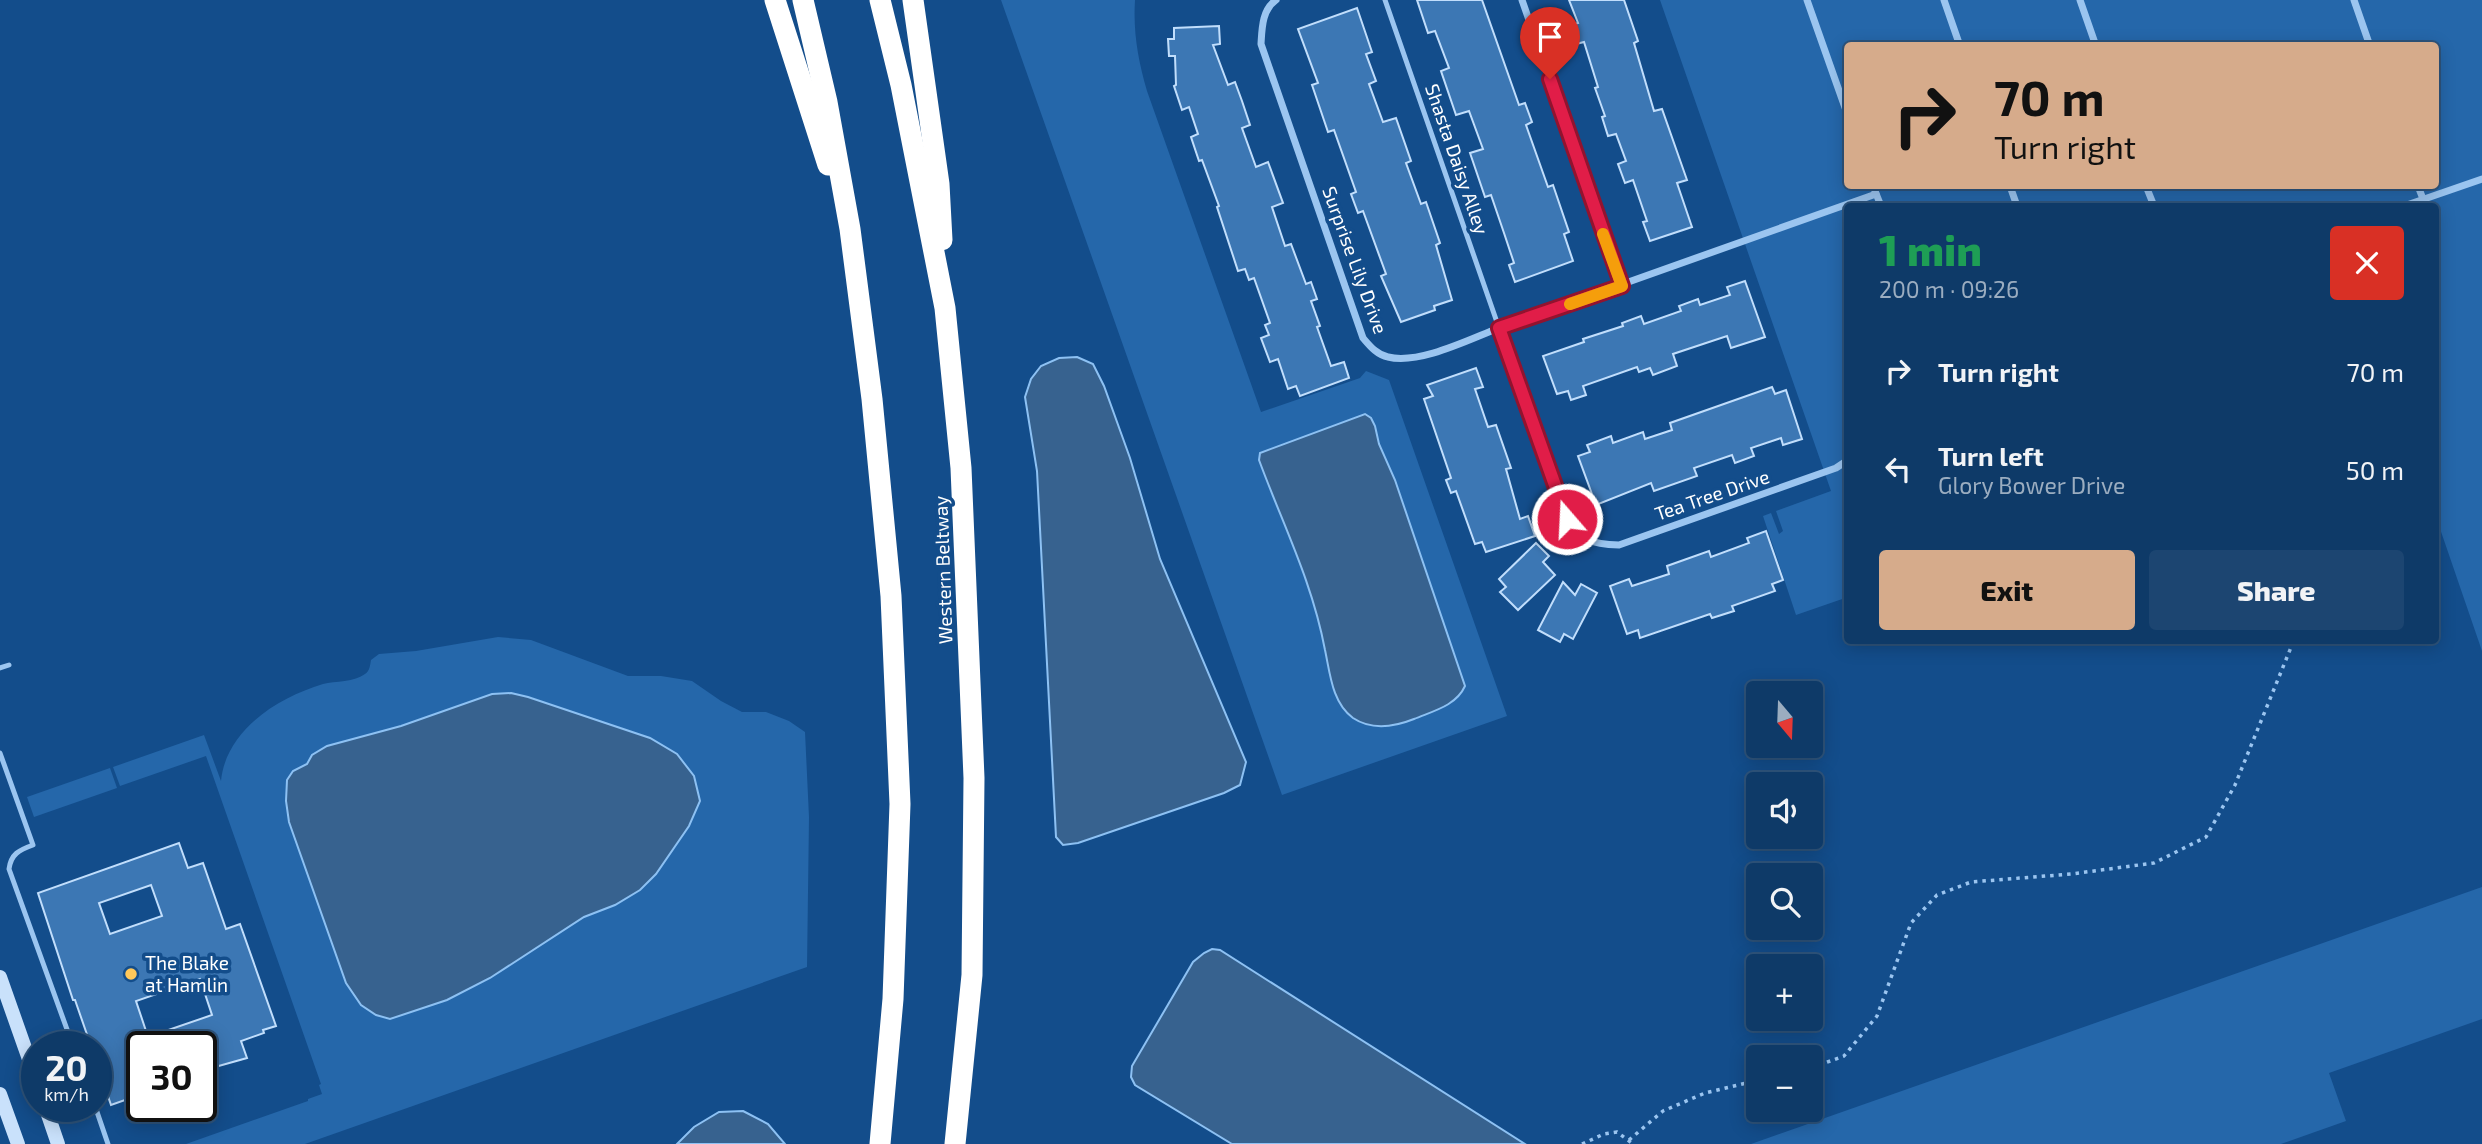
<!DOCTYPE html>
<html lang="en">
<head>
<meta charset="utf-8">
<style>
	body { margin:0; font-family:"Exo 2",sans-serif; background:#1c4571; color:#f1f3f6; height:100vh; display:flex; flex-direction:column; font-size:26px; white-space:nowrap }
	* { box-sizing:border-box; margin:0 }
	p { font-size:23px; color:#9badc0 }
	.icon { flex:none; width:38px; height:38px; fill:none; stroke:currentColor; stroke-width:2; stroke-linecap:round; stroke-linejoin:round }
	.map { position:relative; flex:1; overflow:hidden }
	.drawer { position:absolute; left:1844px; top:203px; width:595px; height:441px; display:flex; flex-direction:column; background:#0e3a68; border-radius:7px; box-shadow:0 4px 18px #0003,0 0 0 2px #2e547c }
	.drawer>* { flex:none }
	.banner { position:absolute; left:1844px; top:42px; width:595px; height:147px; border-radius:7px; box-shadow:0 4px 18px #0003,0 0 0 2px #2e547c; background:#d6ab8b; color:#111; overflow:hidden }
	.needle { width:46px; rotate:161deg }
	.buttons { position:absolute; left:1746px; top:681px; display:grid; gap:14px }
	.buttons a { display:grid; place-items:center; width:77px; height:77px; border-radius:7px; background:#0e3a68; box-shadow:0 4px 18px #0003,0 0 0 2px #2e547c; font-size:35px }
	.speed { position:absolute; left:21px; top:1031px; display:flex; gap:14px; font-size:35px; font-weight:700; text-align:center }
	.speed>* { display:grid; place-content:center; width:91px; height:91px; border-radius:50%; background:#0e3a68; box-shadow:0 4px 18px #0003,0 0 0 2px #2e547c; line-height:1 }
	.speed small { font-size:18px; font-weight:400 }
	.speed .limit { border:4px solid #111; border-radius:10px; background:#fff; color:#111 }
	.pin { position:absolute; display:grid; place-items:center; width:60px; height:60px; color:#fff; margin:-72px -30px; border-radius:50% 50% 50% 0; rotate:-45deg; box-shadow:0 0 7px #0007 }
	.pin .icon { rotate:45deg }
	.me { position:absolute; width:77px; margin:-38px; rotate:341deg; stroke-linejoin:round; filter:drop-shadow(0 0 5px #0008) }
	.turn { display:flex; align-items:center; gap:24px; height:147px; padding:0 35px; font-size:32px }
	.turn .icon { width:91px; height:91px; stroke-width:2.5 }
	.turn b { display:block; font-size:49px; line-height:60px }
	.round { display:grid; place-items:center; flex:none; width:74px; height:74px; border-radius:7px; background:#1c4571 }
	.head { display:flex; align-items:center; justify-content:space-between; height:119px; padding:0 35px }
	h1 { font-size:42px; font-weight:800; line-height:52px; color:#1e9e55 }
	.button { display:flex; gap:14px; margin-top:auto; padding:14px 35px }
	.button a { flex:1; height:80px; border-radius:7px; background:#d6ab8b; color:#111; font-size:28px; font-weight:800; line-height:80px; text-align:center }
	.button a+a { background:#1c4571; color:#f1f3f6 }
	ul { padding:0; list-style:none }
	li { display:flex; align-items:center; gap:21px; height:98px; padding:0 35px }
	li div { flex:1 }
	li b { display:block; font-size:26px }
	li em { font-style:normal }
	.map>svg:first-child { display:block }
</style>
</head>
<body>
<div class="map">
<svg width="2482" height="1144" viewBox="0 0 2482 1144">
	<rect width="100%" height="100%" fill="#134d8b"/>
	<g fill="#2567aa" fill-rule="evenodd">
		<path d="M 1001,0 L 1135,0 C 1133,32 1138,60 1147,91 L 1261,412 L 1360,378 L 1366,371 L 1389,380 L 1507,716 L 1282,795 Z"/>
		<path d="M 1660,0 L 2482,0 L 2482,651 L 2436,517 L 2436,206 L 1848,206 L 1848,597 L 1796,615 L 1763,516 L 1771,513 L 1779,534 L 1783,531 L 1776,511 L 1831,491 ZM 1848,46 L 2436,46 L 2436,186 L 1848,186 Z"/>
		<path d="M 498,637 L 531,640 L 628,676 L 661,676 L 692,681 L 721,701 L 742,712 L 766,712 L 789,721 L 805,732 L 809,817 L 807,967 L 305,1144 L 186,1144 L 308,1101 L 308,1099 L 322,1094 L 319,1085 L 321,1084 L 206,756 L 120,786 L 113,767 L 204,735 L 221,781 C 226,730 277,698 323,684 C 335,681 355,682 365,674 C 370,671 370,665 371,660 L 379,654 L 416,651 ZM 492,694 L 528,697 L 650,738 L 677,754 L 694,776 L 700,801 L 689,826 L 656,874 L 615,905 L 584,917 L 490,978 L 447,1000 L 390,1019 L 293,771 L 307,764 L 327,746 L 401,726 Z"/>
		<path d="M 110,768 L 117,788 L 34,817 L 27,797 Z"/>
		<path d="M 2482,887 L 2482,1019 L 2329,1073 L 2346,1121 L 2281,1144 L 1751,1144 Z"/>
	</g>
	<g fill="#37628f" stroke="#8dc1f3" stroke-width="2">
		<path d="M 1077,357 L 1093,364 L 1104,386 L 1130,458 L 1160,559 L 1246,762 L 1240,785 L 1224,793 L 1078,843 L 1063,845 L 1056,837 L 1037,471 L 1025,397 L 1031,379 L 1041,366 L 1059,358 Z"/>
		<path d="M 1365,414 L 1371,418 L 1375,426 L 1379,444 L 1395,480 L 1465,686 C 1456,706 1433,711 1414,719 C 1394,727 1371,730 1353,718 C 1332,703 1330,673 1325,650 C 1312,581 1283,525 1259,460 L 1260,453 Z"/>
		<path d="M 511,693 L 528,697 L 650,738 L 677,754 L 694,776 L 700,801 L 689,826 L 656,874 L 640,890 L 615,905 L 584,917 L 490,978 L 447,1000 L 390,1019 L 376,1015 L 361,1005 L 346,983 L 289,822 L 286,801 L 287,780 L 293,771 L 307,764 L 312,755 L 327,746 L 401,726 L 492,694 Z"/>
		<path d="M 1212,949 L 1220,950 L 1525,1144 L 1232,1144 L 1135,1085 L 1131,1077 L 1132,1066 L 1193,962 L 1204,953 Z"/>
		<path d="M 743,1111 L 768,1124 L 785,1144 L 677,1144 L 694,1127 L 719,1112 Z"/>
	</g>
	<g fill="#3c77b4" stroke="#c1defc" stroke-width="2" fill-rule="evenodd">
		<path d="M 1417,0 L 1482,0 L 1519,105 L 1525,103 L 1532,122 L 1526,125 L 1548,187 L 1553,185 L 1569,232 L 1564,234 L 1573,261 L 1515,282 L 1509,265 L 1514,263 L 1504,233 L 1491,195 L 1485,197 L 1470,153 L 1483,149 L 1469,111 L 1456,115 L 1441,71 L 1449,68 L 1435,31 L 1428,33 Z"/>
		<path d="M 1569,0 L 1624,0 L 1638,41 L 1634,43 L 1654,111 L 1662,109 L 1687,180 L 1677,183 L 1692,227 L 1650,241 L 1643,222 L 1647,221 L 1633,180 L 1625,183 L 1618,164 L 1626,161 L 1616,134 L 1608,136 L 1602,117 L 1605,116 L 1595,88 L 1598,87 L 1584,42 L 1576,44 L 1570,25 L 1578,23 Z"/>
		<path d="M 1357,8 L 1372,52 L 1366,54 L 1376,81 L 1369,84 L 1383,122 L 1396,118 L 1411,161 L 1406,163 L 1421,204 L 1426,202 L 1440,243 L 1436,245 L 1452,300 L 1434,306 L 1435,310 L 1401,322 L 1381,276 L 1386,274 L 1363,211 L 1358,213 L 1351,194 L 1356,192 L 1334,130 L 1328,132 L 1312,85 L 1318,83 L 1298,29 Z"/>
		<path d="M 1219,26 L 1220,44 L 1213,45 L 1228,85 L 1235,82 L 1242,101 L 1250,125 L 1242,128 L 1256,167 L 1268,162 L 1283,203 L 1272,207 L 1285,246 L 1291,244 L 1306,284 L 1311,282 L 1317,299 L 1311,301 L 1320,326 L 1317,327 L 1331,366 L 1344,362 L 1349,378 L 1300,396 L 1296,386 L 1288,389 L 1278,359 L 1270,362 L 1261,338 L 1269,335 L 1265,325 L 1270,323 L 1254,278 L 1249,280 L 1245,269 L 1238,271 L 1217,207 L 1219,206 L 1202,160 L 1199,161 L 1191,137 L 1198,134 L 1189,107 L 1182,110 L 1174,86 L 1176,85 L 1175,56 L 1169,56 L 1168,39 L 1174,39 L 1174,28 Z"/>
		<path d="M 1745,281 L 1765,337 L 1731,348 L 1727,336 L 1673,354 L 1677,366 L 1653,375 L 1650,368 L 1639,372 L 1637,367 L 1583,386 L 1586,395 L 1571,400 L 1568,391 L 1557,394 L 1543,356 L 1584,342 L 1583,339 L 1623,326 L 1622,323 L 1641,316 L 1644,324 L 1681,311 L 1679,306 L 1698,299 L 1700,305 L 1730,295 L 1727,287 Z"/>
		<path d="M 1476,368 L 1483,387 L 1475,389 L 1488,427 L 1496,425 L 1511,468 L 1506,469 L 1520,519 L 1528,516 L 1535,536 L 1486,552 L 1482,542 L 1475,544 L 1456,491 L 1451,493 L 1446,480 L 1451,478 L 1424,399 L 1433,396 L 1427,385 Z"/>
		<path d="M 1772,387 L 1775,394 L 1786,390 L 1802,439 L 1783,445 L 1781,438 L 1751,448 L 1754,456 L 1735,463 L 1732,455 L 1694,468 L 1697,476 L 1654,491 L 1651,483 L 1596,505 L 1578,456 L 1590,452 L 1587,445 L 1611,436 L 1613,443 L 1643,432 L 1645,439 L 1672,430 L 1670,423 Z"/>
		<path d="M 1766,531 L 1783,580 L 1772,584 L 1775,591 L 1732,606 L 1734,611 L 1712,618 L 1710,614 L 1640,638 L 1638,630 L 1627,634 L 1610,586 L 1629,579 L 1632,586 L 1669,574 L 1667,566 L 1709,551 L 1711,557 L 1749,543 L 1747,538 Z"/>
		<path d="M 1536,543 L 1549,556 L 1543,562 L 1555,575 L 1518,610 L 1500,592 L 1506,587 L 1499,579 Z"/>
		<path d="M 1563,582 L 1575,595 L 1581,584 L 1597,593 L 1573,639 L 1564,634 L 1560,642 L 1538,630 Z"/>
		<path d="M 179,843 L 188,868 L 203,863 L 226,929 L 240,924 L 276,1026 L 263,1030 L 264,1033 L 241,1041 L 247,1058 L 201,1071 L 201,1046 L 142,1046 L 142,1094 L 111,1105 L 96,1061 L 96,1046 L 91,1046 L 75,1000 L 73,1000 L 38,893 ZM 151,885 L 162,916 L 110,934 L 99,903 ZM 200,979 L 212,1015 L 148,1037 L 136,1001 Z"/>
	</g>
	<g fill="none" stroke-linecap="round" stroke-linejoin="round">
		<g stroke="#9bc5f0" stroke-width="3.5" stroke-dasharray="3.5 5" stroke-linecap="butt">
			<path d="M 1811,1068 L 1844,1056 L 1877,1016 L 1911,923 L 1937,895 L 1971,882 L 2071,874 L 2154,863 L 2206,837 L 2235,785 L 2294,640"/>
			<path d="M 1629,1140 L 1663,1111 L 1705,1093 L 1759,1080"/>
			<path d="M 1582,1144 L 1604,1134 L 1617,1132 L 1633,1144"/>
		</g>
		<g stroke="#9bc5f0" stroke-width="5">
			<path d="M 1385,0 L 1499,328"/>
			<path d="M 0,668 L 9,665"/>
			<path d="M 0,753 L 33,845 C 19,850 11,854 9,869 L 73,1046"/>
			<path d="M 95,1106 L 108,1144"/>
		</g>
		<g stroke="#9bc5f0" stroke-width="7">
			<path d="M 1276,0 C 1262,10 1262,28 1261,44 L 1363,338 C 1370,346 1377,355 1388,357 C 1419,365 1470,339 1499,328 L 1567,519 C 1585,541 1589,544 1619,545 L 1836,468 L 1848,460"/>
			<path d="M 1522,0 L 1622,286"/>
			<path d="M 1807,0 L 1848,116"/>
			<path d="M 1944,0 L 1960,46"/>
			<path d="M 2080,0 L 2096,46"/>
			<path d="M 2354,0 L 2370,46"/>
			<path d="M 1873,186 L 1881,206"/>
			<path d="M 2010,186 L 2017,206"/>
			<path d="M 2146,186 L 2154,206"/>
			<path d="M 2418,186 L 2423,199"/>
			<path d="M 2404,206 L 2482,179"/>
			<path d="M 1499,328 L 1876,194"/>
		</g>
		<g stroke="#c9e1fb" stroke-width="14">
			<path d="M 0,977 L 37,1082"/>
			<path d="M 0,1094 L 18,1144"/>
			<path d="M 45,1106 L 58,1144"/>
		</g>
		<g stroke="#fff" stroke-width="21">
			<path d="M 775,0 L 828,165"/>
			<path d="M 803,0 L 827,102 L 850,229 L 872,399 L 891,596 L 900,804 L 893,999 L 880,1144"/>
			<path d="M 880,0 L 901,85 L 945,308 L 961,468 L 974,778 L 972,975 L 955,1144"/>
			<path d="M 913,0 L 939,184 L 942,240"/>
		</g>
	</g>
	<g fill="none" stroke-linecap="round" stroke-linejoin="round">
		<defs>
			<path id="route" d="M 1550,79 L 1622,286 L 1499,328 L 1567,519"/>
		</defs>
		<use href="#route" stroke="#92132f" stroke-width="18"/>
		<use href="#route" stroke="#e11d48" stroke-width="12"/>
		<path stroke="#f59e0b" stroke-width="12" d="M 1570,304 L 1622,286 L 1603,234"/>
	</g>
	<circle fill="#ffc85a" stroke="#134d8b" stroke-width="2.5" cx="131" cy="974" r="7"/>
	<g text-anchor="middle" stroke-width="7" stroke-linejoin="round" paint-order="stroke">
		<g font-size="19" fill="#fff" stroke="#134d8b">
			<text transform="translate(1457 159) rotate(71)" y="7">Shasta Daisy Alley</text>
			<text transform="translate(1355 260) rotate(70)" y="7">Surprise Lily Drive</text>
			<text transform="translate(1712 495) rotate(-19)" y="7">Tea Tree Drive</text>
			<text transform="translate(943 570) rotate(-92)" y="7">Western Beltway</text>
		</g>
		<g font-size="19" fill="#fff" stroke="#134d8b" text-anchor="start">
			<text x="145" y="970">The Blake<tspan x="145" dy="22">at Hamlin</tspan></text>
		</g>
	</g>
</svg>
<div class="buttons">
<a><svg class="needle" viewBox="-14 -14 28 28"><path d="M0-13l5 13h-10z" fill="#e53935"/><path d="M0 13l5-13h-10z" fill="#9badc0"/></svg></a>
<a><svg class="icon" aria-label="sound" viewBox="0 0 24 24"><path d="M4 9h4l5-4v14l-5-4H4zM17 9q2 3 0 6"/></svg></a>
<a><svg class="icon" aria-label="search" viewBox="0 0 24 24"><circle cx="10" cy="10" r="6"/><path d="M15 15l6 6"/></svg></a>
<a>+</a>
<a>−</a>
</div>
<div class="speed"><div>20<small>km/h</small></div><div class="limit">30</div></div>
<div class="pin" style="left:1550px;top:79px;background:#d93025"><svg class="icon" aria-label="arrive" viewBox="0 0 24 24"><path d="M6 21V4h12l-3 4 3 4H6"/></svg></div>
<svg class="me" style="left:1567px;top:519px" viewBox="-20 -20 40 40"><circle r="17" fill="#e11d48" stroke="#fff" stroke-width="3"/><path d="M0-11L8 9 0 5-8 9z" fill="#fff"/></svg>
<div class="banner">
<div class="turn"><svg class="icon" aria-label="right" viewBox="0 0 24 24"><path d="M7 20v-9h11M14 6l5 5-5 5"/></svg><div><b>70 m</b>Turn right</div></div>
</div>
<section class="drawer">
<div class="head"><div><h1>1 min</h1><p>200 m · 09:26</p></div><a class="round" style="background:#d93025;color:#fff"><svg class="icon" aria-label="close" viewBox="0 0 24 24"><path d="M6 6l12 12M18 6L6 18"/></svg></a></div>
<ul>
<li><svg class="icon" aria-label="right" viewBox="0 0 24 24"><path d="M7 20v-9h11M14 6l5 5-5 5"/></svg><div><b>Turn right</b></div><em>70 m</em></li>
<li><svg class="icon" aria-label="left" viewBox="0 0 24 24"><path d="M17 20v-9H6M10 6l-5 5 5 5"/></svg><div><b>Turn left</b><p>Glory Bower Drive</p></div><em>50 m</em></li>
</ul>
<div class="button"><a>Exit</a><a>Share</a></div>
</section>
</div>
</body>
</html>
